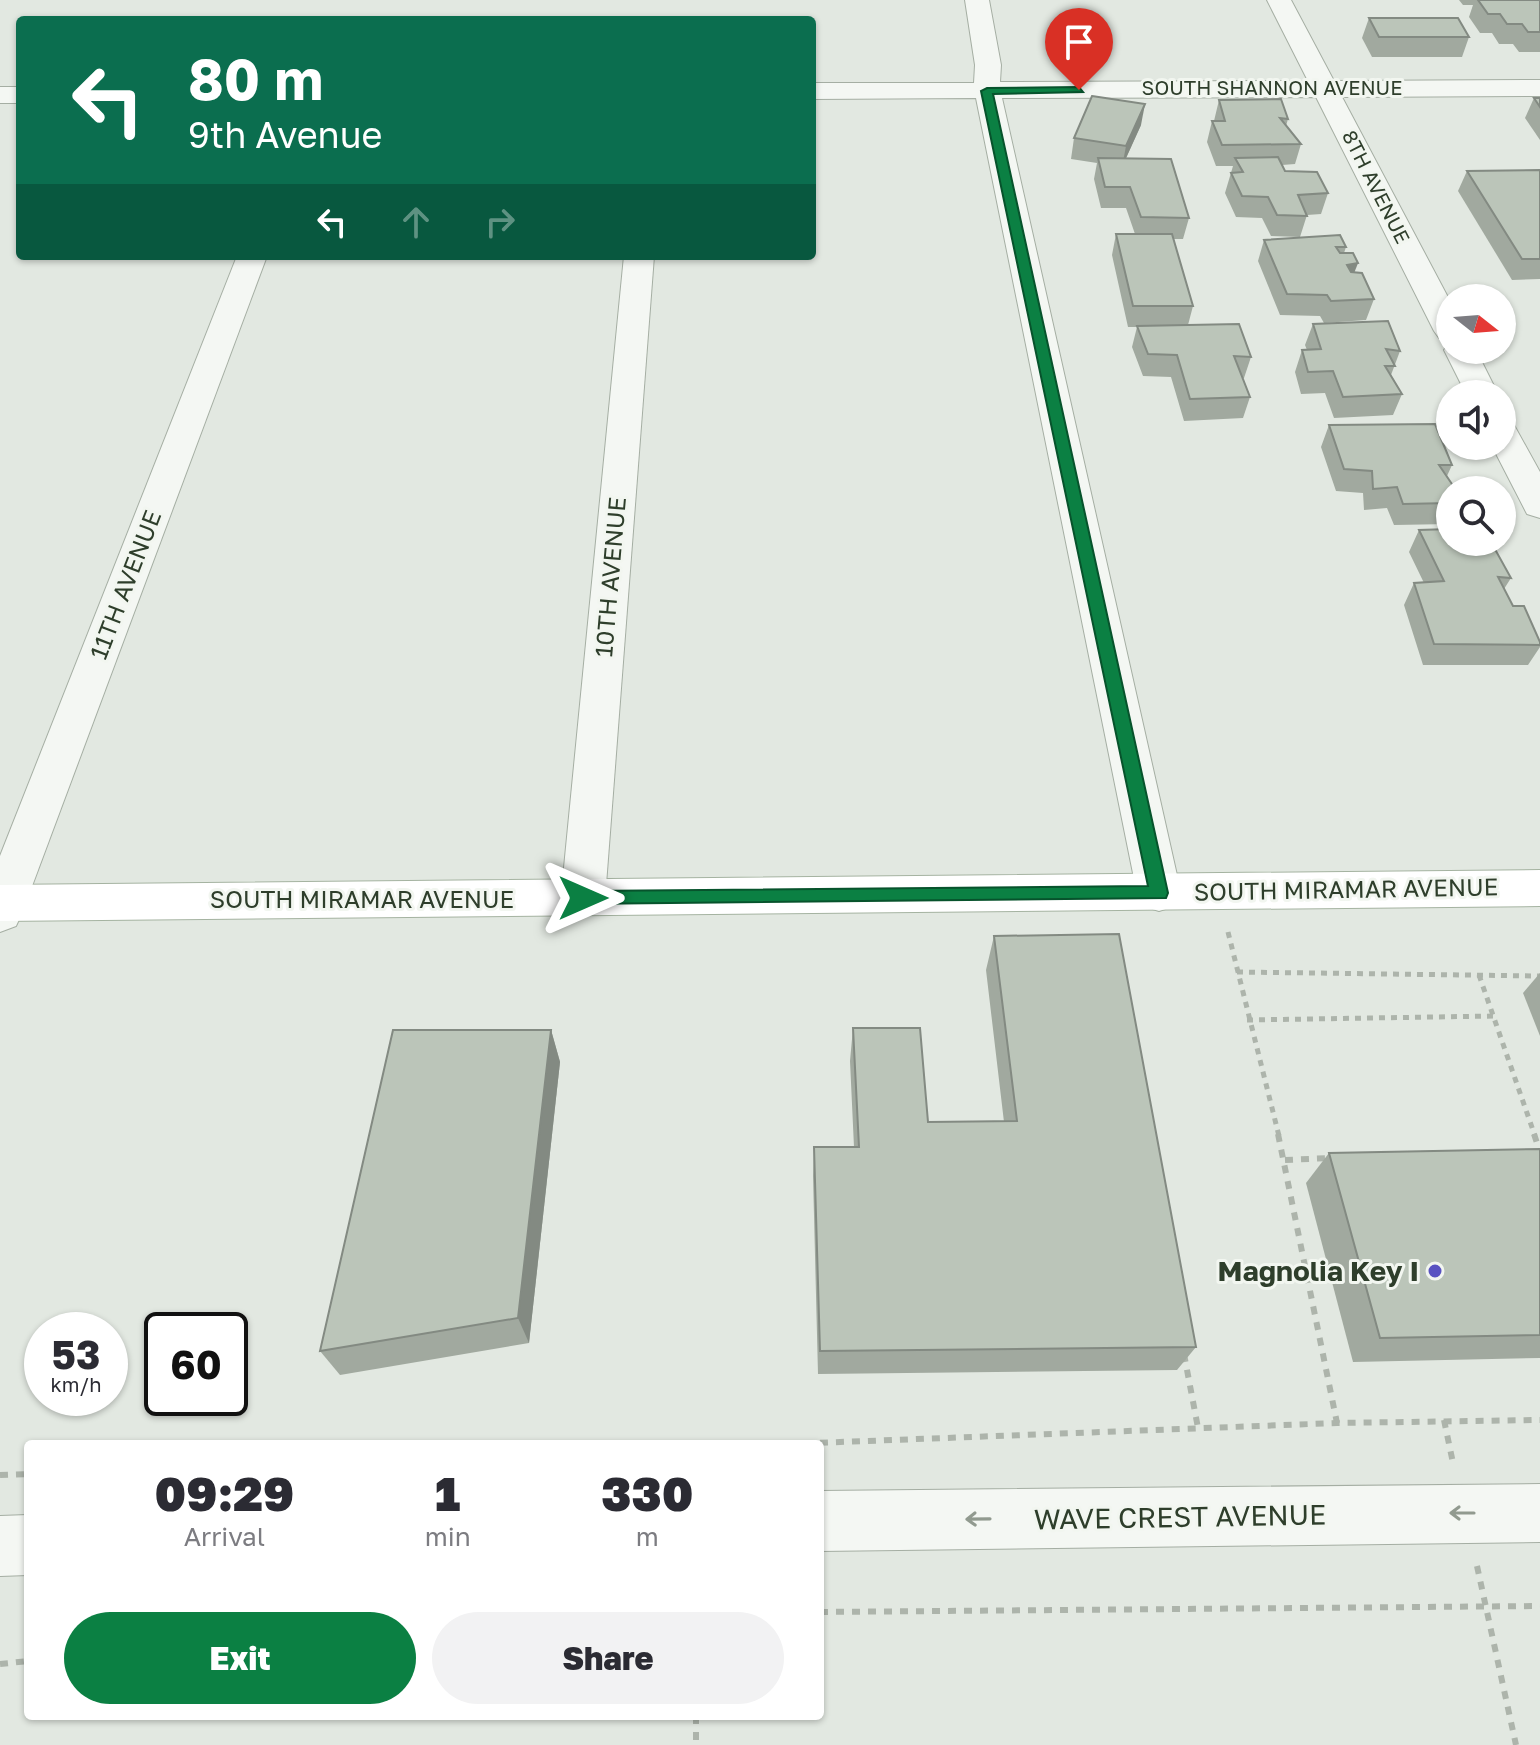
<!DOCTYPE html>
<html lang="en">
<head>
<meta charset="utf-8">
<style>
	body { margin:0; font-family:"Golos Text",sans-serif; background:#f2f2f3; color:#2b2b33; height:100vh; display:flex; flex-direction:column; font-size:30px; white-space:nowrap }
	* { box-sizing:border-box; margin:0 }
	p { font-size:26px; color:#7c7c81 }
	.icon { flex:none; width:44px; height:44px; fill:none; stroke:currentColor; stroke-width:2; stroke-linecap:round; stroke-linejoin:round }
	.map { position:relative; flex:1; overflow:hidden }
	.details { position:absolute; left:24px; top:1440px; width:800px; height:280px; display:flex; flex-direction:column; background:#fff; border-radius:8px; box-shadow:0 2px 6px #0004 }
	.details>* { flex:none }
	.hud { position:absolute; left:16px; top:16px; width:800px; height:244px; border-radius:8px; box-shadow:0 2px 6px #0004; background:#0b6e4f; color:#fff; overflow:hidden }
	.needle { width:52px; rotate:107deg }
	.fabs { position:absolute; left:1436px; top:284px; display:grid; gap:16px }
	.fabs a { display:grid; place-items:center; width:80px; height:80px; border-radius:50%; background:#fff; box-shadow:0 2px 6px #0004; font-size:40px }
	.speed { position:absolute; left:24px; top:1312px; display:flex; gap:16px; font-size:40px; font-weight:700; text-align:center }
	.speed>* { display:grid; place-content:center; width:104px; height:104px; border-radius:50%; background:#fff; box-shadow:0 2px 6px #0004; line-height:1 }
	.speed small { font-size:20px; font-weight:400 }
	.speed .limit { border:4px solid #111; border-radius:12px; background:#fff; color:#111 }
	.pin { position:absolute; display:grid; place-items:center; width:68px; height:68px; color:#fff; margin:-82px -34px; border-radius:50% 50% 50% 0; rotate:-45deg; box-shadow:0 0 8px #0007 }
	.pin .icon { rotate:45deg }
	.me { position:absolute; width:88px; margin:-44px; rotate:90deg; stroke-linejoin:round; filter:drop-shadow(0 0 6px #0008) }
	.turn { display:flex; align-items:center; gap:28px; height:168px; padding:0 40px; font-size:36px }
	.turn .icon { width:104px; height:104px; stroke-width:2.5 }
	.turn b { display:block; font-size:56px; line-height:68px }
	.lanes { display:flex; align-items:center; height:76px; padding:0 40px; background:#0003; justify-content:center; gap:40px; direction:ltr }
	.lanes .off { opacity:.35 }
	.eta { display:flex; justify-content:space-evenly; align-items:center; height:136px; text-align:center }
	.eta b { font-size:48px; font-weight:800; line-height:56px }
	.cta { display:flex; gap:16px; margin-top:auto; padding:16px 40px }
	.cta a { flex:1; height:92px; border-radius:48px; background:#0b8043; color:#fff; font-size:32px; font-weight:800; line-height:92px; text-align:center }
	.cta a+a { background:#f2f2f3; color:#2b2b33 }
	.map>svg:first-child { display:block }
</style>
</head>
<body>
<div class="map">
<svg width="1540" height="1745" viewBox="0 0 1540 1745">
	<rect width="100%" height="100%" fill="#e2e8e1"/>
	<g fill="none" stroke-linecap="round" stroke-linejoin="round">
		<defs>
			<g id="minor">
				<path d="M 965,0 L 989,0 L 1001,65 L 1000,82 L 1308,81 L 1267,0 L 1291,0 L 1334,81 L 1540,80 L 1540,96 L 1342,97 L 1450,301 L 1450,340 L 1439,338 L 1434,331 L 1316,97 L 1002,98 L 1181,893 L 1175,906 L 1159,911 L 1143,906 L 1137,893 L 976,98 L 812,99 L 812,83 L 974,83 L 975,65 Z"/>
				<rect x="0" y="87" width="20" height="16"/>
				<path d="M 237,256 L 267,256 L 22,913 L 16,926 L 0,932 L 0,856 Z"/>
				<path d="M 624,256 L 654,256 L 605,898 L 599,911 L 583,916 L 567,911 L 561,898 Z"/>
				<path d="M 1450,343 L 1450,350 L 1476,350 L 1498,394 L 1466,394 L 1444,350 Z"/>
				<path d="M 1502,422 L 1514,425 L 1540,472 L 1540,518 L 1527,514 L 1492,446 L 1502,446 Z"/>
				<path d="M 1540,1484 L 1540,1542 L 820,1551 L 820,1491 Z"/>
				<path d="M 28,1515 L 28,1575 L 0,1576 L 0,1516 Z"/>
			</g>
			<path id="primary" d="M 1540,870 L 1540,906 L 0,921 L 0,885 Z"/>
		</defs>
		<use href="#minor" stroke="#a5aea3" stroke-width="2"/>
		<use href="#primary" stroke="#a5b3a1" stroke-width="2"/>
		<g stroke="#adb4ab" stroke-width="5" stroke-dasharray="6 6" stroke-linecap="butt">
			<path d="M 1228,932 L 1279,1136"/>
			<path d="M 1237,972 L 1540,976"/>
			<path d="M 1479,975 L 1535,1136"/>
			<path d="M 1247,1020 L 1495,1016"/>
		</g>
		<g stroke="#adb4ab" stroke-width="6" stroke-dasharray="8 8" stroke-linecap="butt">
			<path d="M 1278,1134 L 1337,1423"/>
			<path d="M 1534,1134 L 1540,1152"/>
			<path d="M 1285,1160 L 1331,1158"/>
			<path d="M 1184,1354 L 1198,1428"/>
			<path d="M 1444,1420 L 1453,1463"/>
			<path d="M 788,1444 L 1337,1423 L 1540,1420"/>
			<path d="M 0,1475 L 28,1474"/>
			<path d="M 1477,1566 L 1516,1745"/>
			<path d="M 820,1612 L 1540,1606"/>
			<path d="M 0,1664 L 28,1661"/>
			<path d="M 696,1716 L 696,1745"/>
		</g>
		<use href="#minor" fill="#f4f7f3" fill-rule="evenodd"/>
		<use href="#primary" fill="#fff" fill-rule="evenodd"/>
	</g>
	<g fill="#a1a99f">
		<path d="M 1459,0 L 1540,0 L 1540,52 L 1519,52 L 1513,44 L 1499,44 L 1492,33 L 1480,33 L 1469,17 L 1473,5 L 1463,5 Z"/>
		<path d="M 1369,18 L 1469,37 L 1462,57 L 1372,57 L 1362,38 Z"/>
		<path d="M 1534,98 L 1540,98 L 1540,140 L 1525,118 Z"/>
		<path d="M 1219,100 L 1288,119 L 1286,126 L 1301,144 L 1295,164 L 1282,165 L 1285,171 L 1328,193 L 1321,214 L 1307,215 L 1300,237 L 1271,236 L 1262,218 L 1236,217 L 1225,193 L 1233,166 L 1216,166 L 1207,142 L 1212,121 L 1214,121 Z"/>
		<path d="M 1141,125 L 1126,158 L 1189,218 L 1183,239 L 1173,239 L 1193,306 L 1188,325 L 1251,357 L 1244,378 L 1243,378 L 1250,397 L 1243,418 L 1184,421 L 1171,377 L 1143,376 L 1132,347 L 1137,327 L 1128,327 L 1112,255 L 1116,234 L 1135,234 L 1126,208 L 1101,208 L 1094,179 L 1097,163 L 1071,159 L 1074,138 Z"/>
		<path d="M 1540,170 L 1540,279 L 1512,280 L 1458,191 L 1467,171 Z"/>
		<path d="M 1264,240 L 1346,247 L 1344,253 L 1355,273 L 1374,299 L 1366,320 L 1324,323 L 1320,316 L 1280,315 L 1258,261 Z"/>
		<path d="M 1313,324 L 1400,351 L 1391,375 L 1402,394 L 1393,415 L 1334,418 L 1325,393 L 1301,394 L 1295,372 L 1302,350 L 1307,350 L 1305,345 Z"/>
		<path d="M 1329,425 L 1452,465 L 1447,476 L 1450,490 L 1450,524 L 1394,525 L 1387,508 L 1364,510 L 1363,493 L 1336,491 L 1321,447 Z"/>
		<path d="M 1419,530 L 1511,578 L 1504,589 L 1513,606 L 1540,642 L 1540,647 L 1528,665 L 1423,665 L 1404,605 L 1414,583 L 1424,583 L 1409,552 Z"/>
		<path d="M 994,936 L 1196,1347 L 1177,1370 L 818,1374 L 813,1176 L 814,1147 L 854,1147 L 850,1061 L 853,1028 L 928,1122 L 1004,1122 L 986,970 Z"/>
		<path d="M 1540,973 L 1540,1036 L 1523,993 Z"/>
		<path d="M 551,1030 L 560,1062 L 529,1343 L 340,1375 L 320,1351 Z"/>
		<path d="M 1540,1149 L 1540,1358 L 1353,1362 L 1306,1183 L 1329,1153 Z"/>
	</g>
	<g fill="#838a82">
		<path d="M 1145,104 L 1141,125 L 1122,167 L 1126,146 Z"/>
		<path d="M 1358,263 L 1350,284 L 1347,265 Z"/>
		<path d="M 551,1030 L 560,1062 L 529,1343 L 518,1318 Z"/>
	</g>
	<g fill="#bbc5b9" stroke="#838a82" stroke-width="2">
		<path d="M 1478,0 L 1540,0 L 1540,32 L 1528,32 L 1522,24 L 1507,24 L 1500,14 L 1488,14 Z"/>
		<path d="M 1369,18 L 1458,18 L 1469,37 L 1379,37 Z"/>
		<path d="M 1092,96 L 1145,104 L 1126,146 L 1074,138 Z"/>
		<path d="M 1534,98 L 1540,98 L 1540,107 Z"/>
		<path d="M 1281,99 L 1288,119 L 1280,118 L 1301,144 L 1222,145 L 1212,121 L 1225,121 L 1219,100 Z"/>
		<path d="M 1278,157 L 1285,171 L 1317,172 L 1328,193 L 1298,195 L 1307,216 L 1277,215 L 1268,197 L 1242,196 L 1231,173 L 1243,172 L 1235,158 Z"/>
		<path d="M 1098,158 L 1171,159 L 1189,218 L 1141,217 L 1130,187 L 1105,187 Z"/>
		<path d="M 1540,170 L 1540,259 L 1522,259 L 1467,171 Z"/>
		<path d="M 1116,234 L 1172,234 L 1193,306 L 1133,306 Z"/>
		<path d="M 1340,235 L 1346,247 L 1336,247 L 1340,253 L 1353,253 L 1358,263 L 1347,265 L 1351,272 L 1362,273 L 1374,299 L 1331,301 L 1327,295 L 1287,294 L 1264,240 Z"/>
		<path d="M 1388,321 L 1400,351 L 1386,349 L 1395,366 L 1385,366 L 1402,394 L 1343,397 L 1333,371 L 1308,372 L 1302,350 L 1321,349 L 1313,324 Z"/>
		<path d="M 1239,324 L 1251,357 L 1234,356 L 1250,397 L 1190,399 L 1177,355 L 1148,354 L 1137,326 Z"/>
		<path d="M 1435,424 L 1452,465 L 1439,465 L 1456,490 L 1450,490 L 1450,503 L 1403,504 L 1397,487 L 1373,489 L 1372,471 L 1344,469 L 1329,425 Z"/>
		<path d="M 1450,529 L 1450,542 L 1491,542 L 1511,578 L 1498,577 L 1513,606 L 1524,606 L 1540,642 L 1540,645 L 1434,644 L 1414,583 L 1444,581 L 1419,530 Z"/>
		<path d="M 1119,934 L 1196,1347 L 820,1351 L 814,1147 L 859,1147 L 853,1028 L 920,1028 L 928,1122 L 1017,1121 L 994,936 Z"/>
		<path d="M 393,1030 L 551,1030 L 518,1318 L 320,1351 Z"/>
		<path d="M 1540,1149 L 1540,1335 L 1380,1338 L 1329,1153 Z"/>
	</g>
	<defs><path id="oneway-shaft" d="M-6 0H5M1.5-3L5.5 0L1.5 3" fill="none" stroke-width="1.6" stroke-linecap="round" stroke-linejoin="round" transform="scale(2)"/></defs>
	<g stroke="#919a8f">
		<use href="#oneway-shaft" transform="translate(1462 1513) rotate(180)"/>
		<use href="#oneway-shaft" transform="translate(978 1519) rotate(179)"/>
	</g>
	<path fill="#0b8043" stroke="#07532c" stroke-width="2" d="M 1079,87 L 1083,92 L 993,94 L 1168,893 L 1166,898 L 577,904 L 577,893 L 583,891 L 1148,886 L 981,91 L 987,88 Z"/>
	<circle fill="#5852c1" stroke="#f2f6f0" stroke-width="3" cx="1435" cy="1271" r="8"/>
	<g text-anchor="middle" stroke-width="6" stroke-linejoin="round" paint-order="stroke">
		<g font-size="20" fill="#2e3e2b" stroke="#f2f6f0">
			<text x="1272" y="95">SOUTH SHANNON AVENUE</text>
			<text transform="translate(1376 187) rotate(63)" y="7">8TH AVENUE</text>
		</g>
		<g font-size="24" fill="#2e3e2b" stroke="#f2f6f0">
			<text transform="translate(611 577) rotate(-85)" y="8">10TH AVENUE</text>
			<text transform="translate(126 585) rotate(-69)" y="8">11TH AVENUE</text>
			<text transform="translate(1346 890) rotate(-1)" y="8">SOUTH MIRAMAR AVENUE</text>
			<text x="362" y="908">SOUTH MIRAMAR AVENUE</text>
		</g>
		<g font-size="28" font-weight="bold" fill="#2e3e2b" stroke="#f2f6f0" text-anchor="end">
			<text x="1419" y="1281">Magnolia Key I</text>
		</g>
		<g font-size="28" fill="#2e3e2b" stroke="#f2f6f0">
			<text transform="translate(1180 1517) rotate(-1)" y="10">WAVE CREST AVENUE</text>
		</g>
	</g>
</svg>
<div class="fabs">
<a><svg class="needle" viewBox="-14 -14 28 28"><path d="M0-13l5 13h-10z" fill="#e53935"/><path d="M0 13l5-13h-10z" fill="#7c7c81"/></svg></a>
<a><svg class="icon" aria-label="sound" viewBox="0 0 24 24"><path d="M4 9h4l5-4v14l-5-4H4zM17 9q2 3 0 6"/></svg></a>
<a><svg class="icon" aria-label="search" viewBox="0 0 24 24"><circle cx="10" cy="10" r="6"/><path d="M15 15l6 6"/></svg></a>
</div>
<div class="speed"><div>53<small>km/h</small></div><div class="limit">60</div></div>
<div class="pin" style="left:1079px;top:90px;background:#d93025"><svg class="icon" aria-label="arrive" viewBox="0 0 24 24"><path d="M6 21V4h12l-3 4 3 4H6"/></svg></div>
<svg class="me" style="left:583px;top:898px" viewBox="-20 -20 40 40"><path d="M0-17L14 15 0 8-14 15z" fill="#0b8043" stroke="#fff" stroke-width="4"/></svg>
<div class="hud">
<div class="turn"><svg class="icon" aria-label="left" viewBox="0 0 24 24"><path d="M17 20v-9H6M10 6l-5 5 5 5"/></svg><div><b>80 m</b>9th Avenue</div></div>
<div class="lanes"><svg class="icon" aria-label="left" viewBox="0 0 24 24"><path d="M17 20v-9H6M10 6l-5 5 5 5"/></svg><svg class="icon off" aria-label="ahead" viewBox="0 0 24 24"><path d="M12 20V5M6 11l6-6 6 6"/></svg><svg class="icon off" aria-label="right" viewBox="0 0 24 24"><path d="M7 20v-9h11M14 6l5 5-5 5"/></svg></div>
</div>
<section class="details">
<div class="eta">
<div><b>09:29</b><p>Arrival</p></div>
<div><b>1</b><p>min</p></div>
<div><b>330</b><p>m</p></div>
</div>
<div class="cta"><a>Exit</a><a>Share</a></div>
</section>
</div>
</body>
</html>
